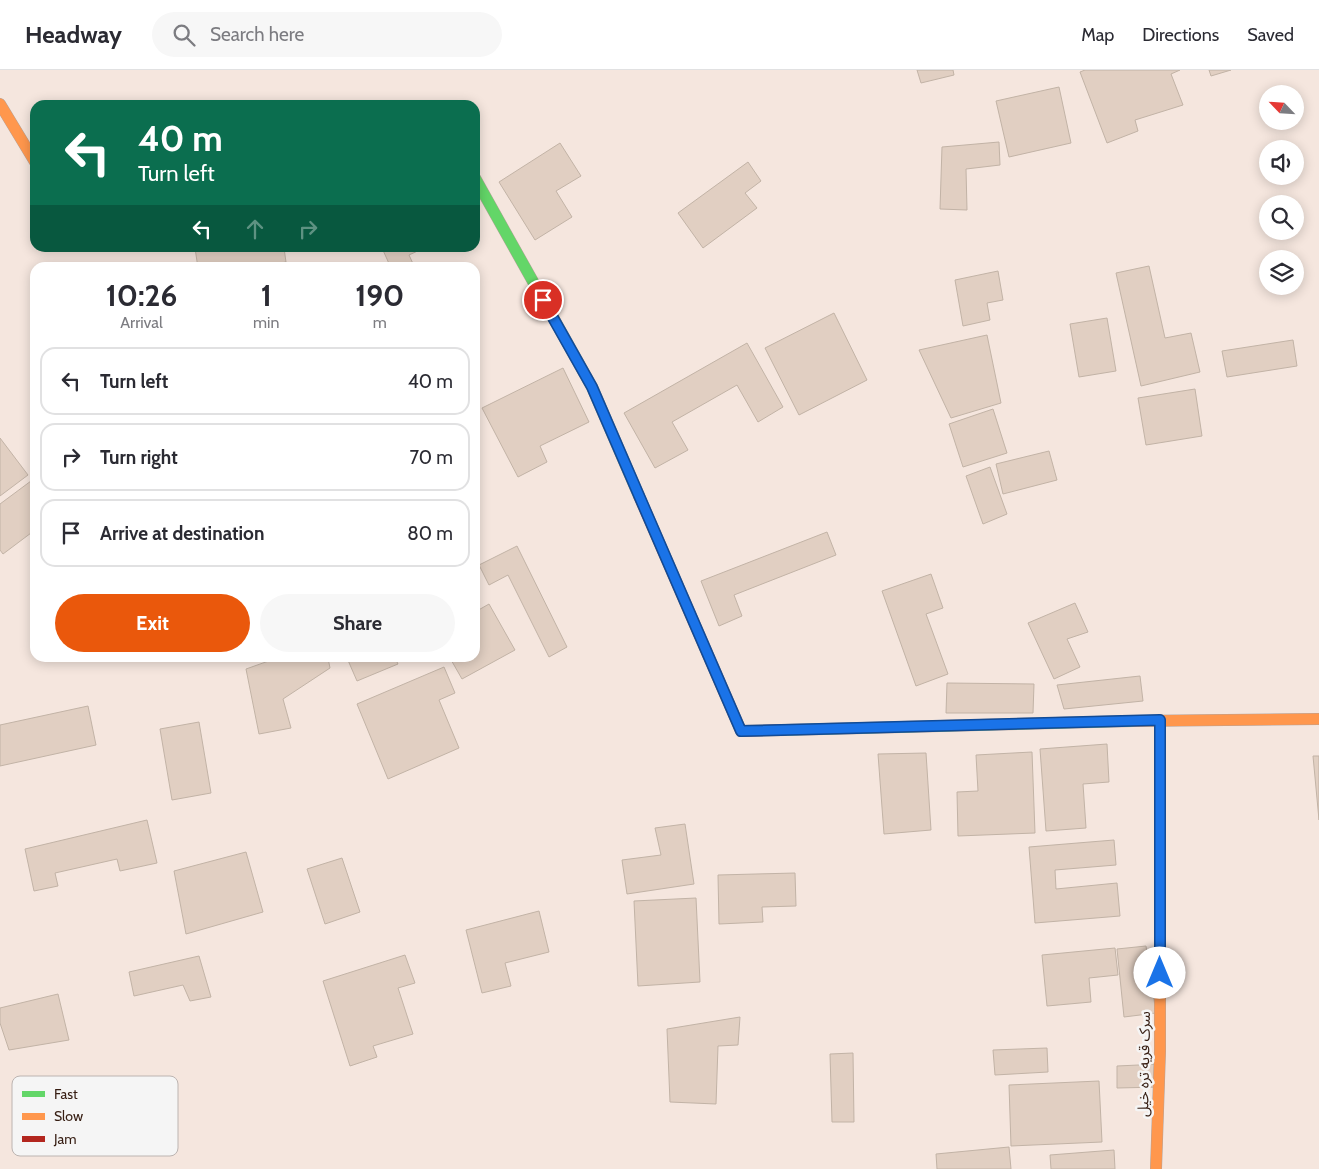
<!DOCTYPE html>
<html lang="en">
<head>
<meta charset="utf-8">
<style>
	body { margin:0; font-family:Cabin,"Noto Sans Arabic",sans-serif; background:#f7f7f7; color:#2b2b33; height:100vh; display:flex; flex-direction:column; font-size:19px; white-space:nowrap }
	* { box-sizing:border-box; margin:0 }
	p { font-size:16px; color:#7c7c81 }
	.icon { flex:none; width:28px; height:28px; fill:none; stroke:currentColor; stroke-width:2; stroke-linecap:round; stroke-linejoin:round }
	.map { position:relative; flex:1; overflow:hidden }
	.sheet { position:absolute; left:30px; top:192px; width:450px; height:400px; display:flex; flex-direction:column; background:#fff; border-radius:15px; box-shadow:0 2px 12px #0003 }
	.sheet>* { flex:none }
	.banner { position:absolute; left:30px; top:30px; width:450px; height:152px; border-radius:15px; box-shadow:0 2px 12px #0003; background:#0b6e4f; color:#fff; overflow:hidden }
	.needle { width:32px; rotate:295deg }
	.tools { position:absolute; left:1259px; top:15px; display:grid; gap:10px }
	.tools a { display:grid; place-items:center; width:45px; height:45px; border-radius:50%; background:#fff; box-shadow:0 2px 12px #0003; font-size:25px }
	.pin { position:absolute; display:grid; place-items:center; width:42px; height:42px; color:#fff; margin:-21px; border:2px solid #fff; border-radius:50%; box-shadow:0 1px 5px #0007 }
	.me { position:absolute; width:55px; margin:-28px; rotate:0deg; stroke-linejoin:round; filter:drop-shadow(0 0 4px #0008) }
	.turn { display:flex; align-items:center; gap:18px; height:105px; padding:0 25px; font-size:22px }
	.turn .icon { width:65px; height:65px; stroke-width:2.5 }
	.turn b { display:block; font-size:35px; line-height:42px }
	.lanes { display:flex; align-items:center; height:48px; padding:0 25px; background:#0003; justify-content:center; gap:25px; direction:ltr }
	.lanes .off { opacity:.35 }
	.eta { display:flex; justify-content:space-evenly; align-items:center; height:85px; text-align:center }
	.eta b { font-size:30px; font-weight:800; line-height:35px }
	.cta { display:flex; gap:10px; margin-top:auto; padding:10px 25px }
	.cta a { flex:1; height:58px; border-radius:30px; background:#ea580c; color:#fff; font-size:20px; font-weight:800; line-height:58px; text-align:center }
	.cta a+a { background:#f7f7f7; color:#2b2b33 }
	ul { padding:0; list-style:none }
	li { display:flex; align-items:center; gap:15px; height:68px; margin:0 10px 8px; padding:0 15px; border:2px solid #e1e1e2; border-radius:15px }
	li div { flex:1 }
	li b { display:block; font-size:19px }
	li em { font-style:normal }
	header { display:flex; align-items:center; gap:30px; box-sizing:border-box; height:70px; padding:0 25px; background:#fff; border-bottom:1px solid #e1e1e2 }
	header strong { font-size:24px }
	nav { display:flex; gap:28px; margin-inline-start:auto; font-size:18px }
	.search { width:350px; height:45px; background:#f7f7f7; display:flex; align-items:center; gap:12px; box-sizing:border-box; padding:0 18px; border-radius:28px; color:#7c7c81; font-size:19px }
	.map>svg:first-child { display:block }
</style>
</head>
<body>
<header>
<strong>Headway</strong>
<div class="search"><svg class="icon" aria-label="search" viewBox="0 0 24 24"><circle cx="10" cy="10" r="6"/><path d="M15 15l6 6"/></svg>Search here</div>
<nav><a>Map</a><a>Directions</a><a>Saved</a></nav>
</header>
<div class="map">
<svg width="1319" height="1099" viewBox="0 0 1319 1099">
	<rect width="100%" height="100%" fill="#f5e6de"/>
	<g fill="#e1cfc2" stroke="#c2b3a6">
		<path d="M 917,0 L 953,0 L 954,5 L 921,13 Z"/>
		<path d="M 1085,0 L 1180,0 L 1171,4 L 1183,35 L 1135,50 L 1138,61 L 1107,73 L 1080,2 Z"/>
		<path d="M 1209,0 L 1231,0 L 1211,6 Z"/>
		<path d="M 1059,17 L 1071,73 L 1009,87 L 996,31 Z"/>
		<path d="M 999,72 L 1000,95 L 966,99 L 967,140 L 940,139 L 942,77 Z"/>
		<path d="M 560,73 L 581,106 L 556,121 L 572,147 L 535,170 L 499,112 Z"/>
		<path d="M 748,92 L 761,111 L 745,123 L 757,138 L 703,178 L 678,143 Z"/>
		<path d="M 195,178 L 284,178 L 286,192 L 253,198 L 198,198 Z"/>
		<path d="M 382,178 L 424,178 L 409,185 L 415,198 L 391,198 Z"/>
		<path d="M 1149,196 L 1165,268 L 1191,263 L 1200,302 L 1141,316 L 1116,203 Z"/>
		<path d="M 998,201 L 1003,230 L 987,233 L 990,250 L 963,256 L 955,210 Z"/>
		<path d="M 834,243 L 867,310 L 799,345 L 765,278 Z"/>
		<path d="M 1107,248 L 1116,301 L 1079,307 L 1070,254 Z"/>
		<path d="M 987,265 L 1001,333 L 951,348 L 919,280 Z"/>
		<path d="M 1293,270 L 1297,296 L 1227,307 L 1222,281 Z"/>
		<path d="M 747,273 L 783,337 L 758,352 L 737,315 L 672,352 L 688,380 L 655,398 L 624,343 Z"/>
		<path d="M 563,298 L 589,352 L 540,376 L 547,392 L 518,407 L 482,338 Z"/>
		<path d="M 1195,319 L 1202,366 L 1146,375 L 1138,328 Z"/>
		<path d="M 993,339 L 1007,383 L 963,397 L 949,354 Z"/>
		<path d="M 0,368 L 28,405 L 0,426 Z"/>
		<path d="M 1049,381 L 1057,410 L 1003,424 L 996,394 Z"/>
		<path d="M 990,397 L 1007,444 L 983,454 L 966,406 Z"/>
		<path d="M 35,408 L 35,460 L 3,484 L 0,480 L 0,434 Z"/>
		<path d="M 827,462 L 836,485 L 734,525 L 742,546 L 719,556 L 701,511 Z"/>
		<path d="M 517,476 L 567,577 L 549,587 L 508,505 L 489,515 L 479,495 Z"/>
		<path d="M 931,504 L 943,538 L 926,544 L 948,604 L 916,616 L 882,521 Z"/>
		<path d="M 1075,533 L 1088,562 L 1067,569 L 1080,597 L 1054,609 L 1028,553 Z"/>
		<path d="M 489,534 L 515,580 L 462,609 L 450,588 L 475,588 L 475,542 Z"/>
		<path d="M 277,588 L 328,588 L 330,598 L 283,629 L 291,658 L 259,664 L 246,599 Z"/>
		<path d="M 347,588 L 395,588 L 398,594 L 357,611 Z"/>
		<path d="M 444,597 L 455,623 L 439,630 L 459,678 L 388,709 L 357,634 Z"/>
		<path d="M 1140,606 L 1143,631 L 1064,639 L 1057,615 Z"/>
		<path d="M 947,613 L 1034,614 L 1033,643 L 946,643 Z"/>
		<path d="M 88,636 L 96,675 L 0,696 L 0,655 Z"/>
		<path d="M 199,652 L 211,723 L 172,730 L 160,659 Z"/>
		<path d="M 1107,674 L 1109,712 L 1083,714 L 1086,758 L 1046,761 L 1040,679 Z"/>
		<path d="M 1032,682 L 1035,763 L 958,766 L 957,722 L 978,721 L 976,685 Z"/>
		<path d="M 926,683 L 931,760 L 884,764 L 878,684 Z"/>
		<path d="M 1313,686 L 1319,686 L 1319,750 Z"/>
		<path d="M 147,750 L 157,793 L 120,801 L 117,789 L 55,803 L 58,816 L 34,821 L 25,779 Z"/>
		<path d="M 685,754 L 694,814 L 627,824 L 622,790 L 661,785 L 655,758 Z"/>
		<path d="M 1114,770 L 1116,795 L 1055,800 L 1056,819 L 1117,813 L 1120,846 L 1035,853 L 1029,777 Z"/>
		<path d="M 246,782 L 263,842 L 186,864 L 174,801 Z"/>
		<path d="M 342,788 L 360,842 L 325,854 L 307,799 Z"/>
		<path d="M 795,803 L 796,836 L 762,837 L 763,852 L 719,854 L 718,805 Z"/>
		<path d="M 696,828 L 700,912 L 638,916 L 634,831 Z"/>
		<path d="M 539,841 L 549,882 L 505,893 L 511,916 L 482,923 L 466,860 Z"/>
		<path d="M 1146,876 L 1156,943 L 1124,947 L 1117,879 Z"/>
		<path d="M 1115,878 L 1118,905 L 1089,908 L 1091,932 L 1047,936 L 1042,885 Z"/>
		<path d="M 405,885 L 415,913 L 398,918 L 413,964 L 373,976 L 377,987 L 350,996 L 323,911 Z"/>
		<path d="M 199,886 L 211,927 L 190,931 L 183,915 L 134,926 L 129,902 Z"/>
		<path d="M 58,924 L 69,970 L 9,980 L 0,953 L 0,938 Z"/>
		<path d="M 740,947 L 738,975 L 718,976 L 716,1034 L 670,1032 L 667,959 Z"/>
		<path d="M 1047,978 L 1048,1002 L 995,1005 L 993,980 Z"/>
		<path d="M 853,983 L 854,1052 L 832,1052 L 830,984 Z"/>
		<path d="M 1160,994 L 1161,1017 L 1117,1018 L 1117,996 Z"/>
		<path d="M 1099,1011 L 1102,1072 L 1011,1076 L 1009,1015 Z"/>
		<path d="M 1009,1077 L 1011,1099 L 937,1099 L 936,1084 Z"/>
		<path d="M 1114,1080 L 1115,1099 L 1051,1099 L 1050,1085 Z"/>
	</g>
	<g fill="none" stroke-linecap="round" stroke-linejoin="round">
		<defs>
			<g id="fast">
				<path d="M 475,108 L 592,317 L 639,426"/>
				<path d="M 785,660 L 1133,651"/>
			</g>
			<g id="slow">
				<path d="M 0,34 L 35,92"/>
				<path d="M 1133,651 L 1319,649"/>
				<path d="M 1156,1099 L 1160,981 L 1160,822"/>
			</g>
			<g id="jam">
				<path d="M 639,426 L 741,661 L 785,660"/>
				<path d="M 1160,650 L 1160,822"/>
			</g>
		</defs>
		<use href="#fast" stroke="#b4a299" stroke-width="12"/>
		<use href="#slow" stroke="#b4a299" stroke-width="12"/>
		<use href="#jam" stroke="#b4a299" stroke-width="12"/>
		<use href="#fast" stroke="#63d668" stroke-width="11"/>
		<use href="#slow" stroke="#ff974d" stroke-width="11"/>
		<use href="#jam" stroke="#b3261e" stroke-width="11"/>
	</g>
	<g fill="none" stroke-linecap="round" stroke-linejoin="round">
		<defs>
			<path id="route" d="M 543,230 L 592,317 L 741,661 L 1160,650 L 1160,903"/>
		</defs>
		<use href="#route" stroke="#114b97" stroke-width="12"/>
		<use href="#route" stroke="#1a73e8" stroke-width="9"/>
	</g>
	<g text-anchor="middle" stroke-width="5" stroke-linejoin="round" paint-order="stroke">
		<g font-size="15" fill="#361d12" stroke="#f5f5f5">
			<text transform="translate(1144 994) rotate(-89)" y="5">سرک قریه تره خیل</text>
		</g>
	</g>
	<rect x="12" y="1006" width="166" height="80" rx="8" fill="#f5f5f5" stroke="#bcb4b1" stroke-width="1"/>
	<rect x="22" y="1021" width="23" height="6" fill="#63d668"/>
	<rect x="22" y="1043" width="23" height="7" fill="#ff974d"/>
	<rect x="22" y="1066" width="23" height="6" fill="#b3261e"/>
	<g font-size="14" fill="#361d12">
		<text x="54" y="1029">Fast</text>
		<text x="54" y="1051">Slow</text>
		<text x="54" y="1074">Jam</text>
	</g>
</svg>
<div class="tools">
<a><svg class="needle" viewBox="-14 -14 28 28"><path d="M0-13l5 13h-10z" fill="#e53935"/><path d="M0 13l5-13h-10z" fill="#7c7c81"/></svg></a>
<a><svg class="icon" aria-label="sound" viewBox="0 0 24 24"><path d="M4 9h4l5-4v14l-5-4H4zM17 9q2 3 0 6"/></svg></a>
<a><svg class="icon" aria-label="search" viewBox="0 0 24 24"><circle cx="10" cy="10" r="6"/><path d="M15 15l6 6"/></svg></a>
<a><svg class="icon" aria-label="layers" viewBox="0 0 24 24"><path d="M12 4l9 5-9 5-9-5zM3 14l9 5 9-5"/></svg></a>
</div>
<div class="pin" style="left:543px;top:230px;background:#d93025"><svg class="icon" aria-label="arrive" viewBox="0 0 24 24"><path d="M6 21V4h12l-3 4 3 4H6"/></svg></div>
<svg class="me" style="left:1160px;top:903px" viewBox="-20 -20 40 40"><circle r="19" fill="#fff"/><path d="M0-13L10 11 0 6-10 11z" fill="#1a73e8"/></svg>
<div class="banner">
<div class="turn"><svg class="icon" aria-label="left" viewBox="0 0 24 24"><path d="M17 20v-9H6M10 6l-5 5 5 5"/></svg><div><b>40 m</b>Turn left</div></div>
<div class="lanes"><svg class="icon" aria-label="left" viewBox="0 0 24 24"><path d="M17 20v-9H6M10 6l-5 5 5 5"/></svg><svg class="icon off" aria-label="ahead" viewBox="0 0 24 24"><path d="M12 20V5M6 11l6-6 6 6"/></svg><svg class="icon off" aria-label="right" viewBox="0 0 24 24"><path d="M7 20v-9h11M14 6l5 5-5 5"/></svg></div>
</div>
<section class="sheet">
<div class="eta">
<div><b>10:26</b><p>Arrival</p></div>
<div><b>1</b><p>min</p></div>
<div><b>190</b><p>m</p></div>
</div>
<ul>
<li><svg class="icon" aria-label="left" viewBox="0 0 24 24"><path d="M17 20v-9H6M10 6l-5 5 5 5"/></svg><div><b>Turn left</b></div><em>40 m</em></li>
<li><svg class="icon" aria-label="right" viewBox="0 0 24 24"><path d="M7 20v-9h11M14 6l5 5-5 5"/></svg><div><b>Turn right</b></div><em>70 m</em></li>
<li><svg class="icon" aria-label="arrive" viewBox="0 0 24 24"><path d="M6 21V4h12l-3 4 3 4H6"/></svg><div><b>Arrive at destination</b></div><em>80 m</em></li>
</ul>
<div class="cta"><a>Exit</a><a>Share</a></div>
</section>
</div>
</body>
</html>
